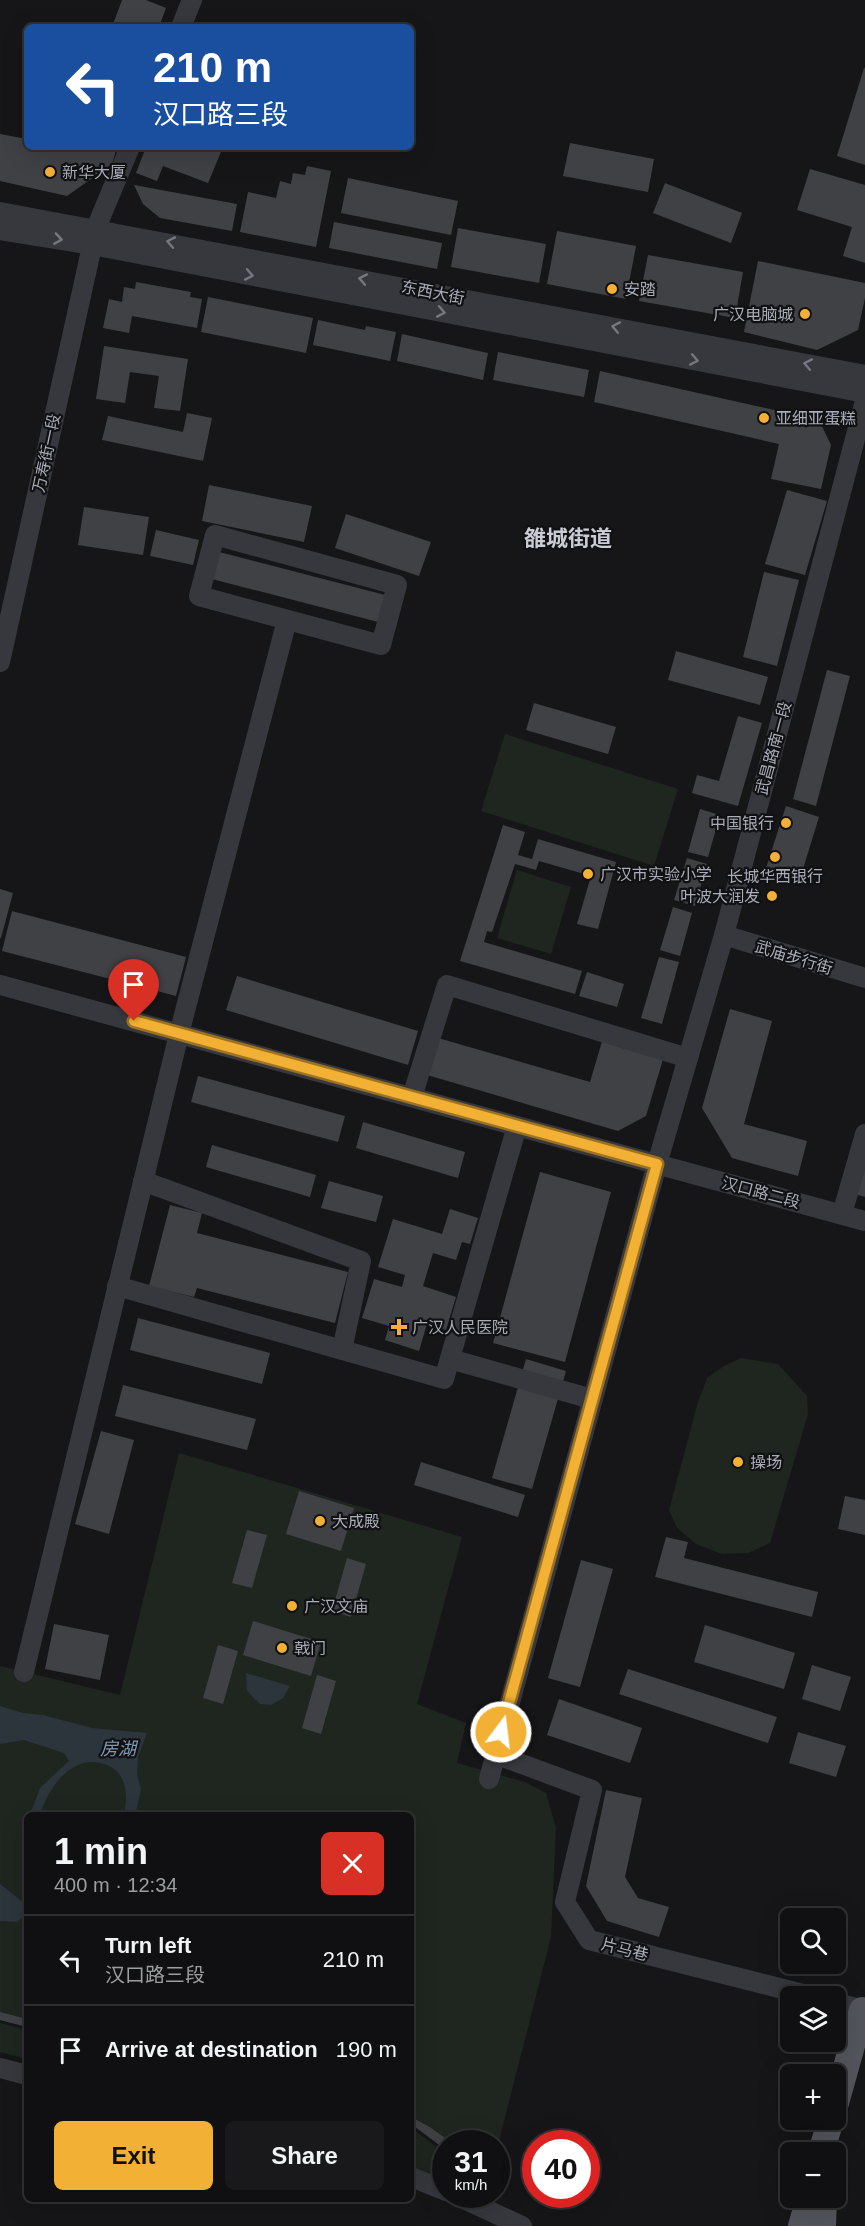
<!DOCTYPE html>
<html lang="en">
<head>
<meta charset="utf-8">
<style>
	body { margin:0; font-family:Arial,"Noto Sans SC",sans-serif; background:#19191b; color:#f1f3f6; height:100vh; display:flex; flex-direction:column; font-size:22px; white-space:nowrap }
	* { box-sizing:border-box; margin:0 }
	p { font-size:20px; color:#9c9d9f }
	.icon { flex:none; width:33px; height:33px; fill:none; stroke:currentColor; stroke-width:2; stroke-linecap:round; stroke-linejoin:round }
	.map { position:relative; flex:1; overflow:hidden }
	.panel { position:absolute; left:24px; top:1812px; width:390px; height:390px; display:flex; flex-direction:column; background:#101012; border-radius:9px; box-shadow:0 6px 24px #0002,0 0 0 2px #303032 }
	.panel>* { flex:none }
	.top-card { position:absolute; left:24px; top:24px; width:390px; height:126px; border-radius:9px; box-shadow:0 6px 24px #0002,0 0 0 2px #303032; background:#1a4fa0; color:#fff; overflow:hidden }
	.fabs { position:absolute; left:780px; top:1908px; display:grid; gap:12px }
	.fabs a { display:grid; place-items:center; width:66px; height:66px; border-radius:9px; background:#101012; box-shadow:0 6px 24px #0002,0 0 0 2px #303032; font-size:30px }
	.speed { position:absolute; left:432px; top:2130px; display:flex; gap:12px; font-size:30px; font-weight:700; text-align:center }
	.speed>* { display:grid; place-content:center; width:78px; height:78px; border-radius:50%; background:#101012; box-shadow:0 6px 24px #0002,0 0 0 2px #303032; line-height:1 }
	.speed small { font-size:15px; font-weight:400 }
	.speed .limit { border:9px solid #d22; background:#fff; color:#111 }
	.pin { position:absolute; display:grid; place-items:center; width:51px; height:51px; color:#fff; margin:-62px -26px; border-radius:50% 50% 50% 0; rotate:-45deg; box-shadow:0 0 6px #0007 }
	.pin .icon { rotate:45deg }
	.me { position:absolute; width:66px; margin:-33px; rotate:15deg; stroke-linejoin:round; filter:drop-shadow(0 0 4px #0008) }
	.turn { display:flex; align-items:center; gap:21px; height:126px; padding:0 30px; font-size:27px }
	.turn .icon { width:78px; height:78px; stroke-width:2.5 }
	.turn b { display:block; font-size:42px; line-height:51px }
	.round { display:grid; place-items:center; flex:none; width:63px; height:63px; border-radius:9px; background:#19191b }
	.summary { display:flex; align-items:center; justify-content:space-between; height:102px; padding:0 30px }
	h1 { font-size:36px; font-weight:700; line-height:45px }
	.primary-button { display:flex; gap:12px; margin-top:auto; padding:12px 30px }
	.primary-button a { flex:1; height:69px; border-radius:9px; background:#f2b134; color:#111; font-size:24px; font-weight:700; line-height:69px; text-align:center }
	.primary-button a+a { background:#19191b; color:#f1f3f6 }
	ul { padding:0; list-style:none }
	li { display:flex; align-items:center; gap:18px; height:90px; padding:0 30px; border-top:2px solid #303032 }
	li div { flex:1 }
	li b { display:block; font-size:22px }
	li em { font-style:normal }
	.map>svg:first-child { display:block }
</style>
</head>
<body>
<div class="map">
<svg width="865" height="2226" viewBox="0 0 865 2226">
	<rect width="100%" height="100%" fill="#161618"/>
	<g fill="#1e261f">
		<path d="M 505,734 L 678,789 L 654,866 L 481,811 Z"/>
		<path d="M 517,870 L 571,887 L 551,954 L 497,938 Z"/>
		<path d="M 741,1358 L 778,1364 L 807,1396 L 808,1414 L 770,1543 L 748,1553 L 722,1554 L 696,1544 L 677,1528 L 669,1510 L 698,1402 L 707,1378 L 724,1366 Z"/>
		<path d="M 179,1453 L 462,1537 L 417,1704 L 466,1723 L 457,1763 L 525,1782 L 546,1793 L 556,1828 L 551,1937 L 497,2149 L 496,2144 L 446,2144 L 445,2147 L 442,2147 L 411,2124 L 411,1815 L 27,1815 L 27,2027 L 0,2020 L 0,1666 L 120,1695 Z"/>
		<path d="M 0,2023 L 27,2030 L 27,2059 L 0,2052 Z"/>
		<path d="M 411,2128 L 445,2153 L 445,2180 L 411,2167 Z"/>
	</g>
	<g fill="#2c353c">
		<path d="M 246,1673 L 290,1686 L 283,1698 L 271,1705 L 260,1704 L 247,1691 Z"/>
		<path d="M 0,1706 L 23,1713 L 43,1715 L 92,1728 L 147,1733 L 138,1757 L 137,1775 L 141,1790 L 135,1815 L 124,1815 C 129,1792 126,1769 101,1763 C 91,1761 82,1762 74,1767 C 57,1776 45,1798 40,1815 L 30,1815 L 40,1788 L 69,1761 L 64,1753 L 24,1740 L 0,1744 Z"/>
		<path d="M 27,1823 L 27,1913 L 17,1922 L 0,1921 L 0,1884 L 23,1902 L 25,1830 Z"/>
	</g>
	<g fill="#404145">
		<path d="M 122,0 L 146,0 L 166,8 L 159,27 L 112,27 Z"/>
		<path d="M 864,68 L 865,68 L 865,165 L 837,156 Z"/>
		<path d="M 0,134 L 27,139 L 27,147 L 117,147 L 112,164 L 67,196 L 0,181 Z"/>
		<path d="M 570,143 L 654,159 L 648,192 L 563,176 Z"/>
		<path d="M 146,147 L 223,147 L 208,183 L 163,166 L 157,181 L 136,173 Z"/>
		<path d="M 307,166 L 331,171 L 316,247 L 240,232 L 248,192 L 276,198 L 280,181 L 291,184 L 293,173 L 305,175 Z"/>
		<path d="M 810,169 L 865,185 L 865,263 L 843,256 L 852,227 L 797,210 Z"/>
		<path d="M 348,178 L 458,201 L 451,235 L 341,213 Z"/>
		<path d="M 665,183 L 742,213 L 731,243 L 653,213 Z"/>
		<path d="M 134,185 L 237,204 L 232,231 L 160,218 L 143,204 Z"/>
		<path d="M 334,222 L 442,243 L 437,269 L 329,248 Z"/>
		<path d="M 458,228 L 546,244 L 539,283 L 451,267 Z"/>
		<path d="M 557,231 L 636,246 L 626,299 L 547,284 Z"/>
		<path d="M 648,255 L 743,272 L 735,318 L 639,301 Z"/>
		<path d="M 758,261 L 865,283 L 865,298 L 858,330 L 817,350 L 744,332 Z"/>
		<path d="M 136,282 L 191,292 L 190,297 L 202,299 L 197,328 L 132,316 L 129,333 L 103,328 L 109,299 L 122,302 L 124,287 L 135,289 Z"/>
		<path d="M 208,297 L 313,318 L 306,353 L 201,332 Z"/>
		<path d="M 318,320 L 365,330 L 366,326 L 396,332 L 390,361 L 313,345 Z"/>
		<path d="M 402,334 L 488,353 L 483,380 L 397,361 Z"/>
		<path d="M 104,346 L 188,359 L 180,411 L 154,408 L 159,376 L 130,372 L 125,403 L 96,399 Z"/>
		<path d="M 498,352 L 589,370 L 584,397 L 493,380 Z"/>
		<path d="M 600,371 L 819,420 L 831,445 L 821,489 L 771,479 L 779,444 L 594,402 Z"/>
		<path d="M 187,413 L 212,418 L 203,461 L 102,440 L 108,416 L 183,432 Z"/>
		<path d="M 209,485 L 312,506 L 304,542 L 202,521 Z"/>
		<path d="M 787,490 L 827,501 L 805,575 L 765,564 Z"/>
		<path d="M 84,507 L 149,517 L 143,555 L 78,545 Z"/>
		<path d="M 346,514 L 431,542 L 419,576 L 335,548 Z"/>
		<path d="M 156,530 L 199,540 L 193,565 L 150,556 Z"/>
		<path d="M 219,552 L 389,596 L 382,623 L 212,579 Z"/>
		<path d="M 764,572 L 799,580 L 777,666 L 743,657 Z"/>
		<path d="M 676,651 L 768,677 L 760,705 L 668,680 Z"/>
		<path d="M 827,670 L 850,676 L 816,806 L 793,799 Z"/>
		<path d="M 534,703 L 616,727 L 608,754 L 526,730 Z"/>
		<path d="M 738,716 L 762,723 L 738,806 L 692,793 L 697,775 L 719,781 Z"/>
		<path d="M 786,806 L 819,817 L 799,882 L 765,871 Z"/>
		<path d="M 700,809 L 720,815 L 708,857 L 688,852 Z"/>
		<path d="M 503,825 L 525,832 L 518,855 L 532,859 L 538,839 L 616,862 L 598,929 L 577,924 L 591,876 L 539,861 L 536,870 L 515,864 L 492,932 L 487,931 L 484,942 L 582,971 L 575,994 L 460,961 Z"/>
		<path d="M 687,858 L 707,864 L 695,906 L 674,900 Z"/>
		<path d="M 0,889 L 13,893 L 1,938 L 0,938 Z"/>
		<path d="M 673,907 L 692,913 L 680,956 L 660,950 Z"/>
		<path d="M 12,911 L 186,957 L 176,996 L 2,951 Z"/>
		<path d="M 659,957 L 679,962 L 662,1024 L 641,1018 Z"/>
		<path d="M 587,972 L 624,984 L 617,1007 L 579,996 Z"/>
		<path d="M 237,976 L 418,1031 L 408,1065 L 226,1010 Z"/>
		<path d="M 730,1009 L 772,1021 L 744,1124 L 807,1141 L 798,1176 L 732,1158 L 702,1108 Z"/>
		<path d="M 438,1038 L 590,1082 L 603,1038 L 664,1056 L 646,1116 L 618,1131 L 427,1075 Z"/>
		<path d="M 198,1076 L 345,1116 L 338,1142 L 191,1102 Z"/>
		<path d="M 363,1122 L 465,1152 L 458,1178 L 356,1148 Z"/>
		<path d="M 212,1145 L 316,1175 L 310,1197 L 206,1167 Z"/>
		<path d="M 865,1164 L 865,1197 L 855,1194 Z"/>
		<path d="M 540,1172 L 611,1192 L 565,1362 L 493,1343 Z"/>
		<path d="M 329,1181 L 383,1196 L 376,1222 L 321,1208 Z"/>
		<path d="M 170,1205 L 202,1213 L 197,1233 L 348,1272 L 335,1323 L 197,1288 L 194,1297 L 149,1286 Z"/>
		<path d="M 450,1209 L 478,1218 L 470,1244 L 462,1242 L 456,1260 L 433,1253 L 423,1286 L 456,1297 L 446,1330 L 427,1324 L 419,1351 L 385,1340 L 389,1326 L 362,1318 L 374,1279 L 402,1287 L 405,1275 L 378,1267 L 393,1219 L 442,1234 Z"/>
		<path d="M 138,1318 L 270,1353 L 262,1384 L 130,1350 Z"/>
		<path d="M 526,1359 L 566,1371 L 532,1489 L 492,1478 Z"/>
		<path d="M 123,1385 L 256,1419 L 247,1450 L 115,1416 Z"/>
		<path d="M 101,1431 L 134,1440 L 109,1534 L 75,1524 Z"/>
		<path d="M 421,1462 L 525,1495 L 518,1517 L 414,1485 Z"/>
		<path d="M 299,1491 L 354,1508 L 341,1551 L 286,1534 Z"/>
		<path d="M 845,1496 L 865,1500 L 865,1535 L 838,1529 Z"/>
		<path d="M 247,1530 L 267,1535 L 252,1588 L 232,1583 Z"/>
		<path d="M 666,1537 L 688,1542 L 684,1558 L 818,1592 L 812,1617 L 655,1577 Z"/>
		<path d="M 347,1558 L 366,1564 L 351,1617 L 332,1611 Z"/>
		<path d="M 581,1560 L 613,1569 L 580,1687 L 548,1678 Z"/>
		<path d="M 253,1621 L 321,1642 L 311,1676 L 243,1655 Z"/>
		<path d="M 54,1624 L 109,1635 L 100,1680 L 45,1669 Z"/>
		<path d="M 705,1625 L 795,1653 L 784,1689 L 694,1662 Z"/>
		<path d="M 218,1645 L 238,1651 L 223,1704 L 203,1698 Z"/>
		<path d="M 812,1665 L 851,1677 L 840,1711 L 802,1699 Z"/>
		<path d="M 628,1669 L 777,1717 L 768,1743 L 619,1694 Z"/>
		<path d="M 317,1675 L 336,1681 L 321,1734 L 302,1728 Z"/>
		<path d="M 559,1699 L 642,1728 L 630,1763 L 547,1735 Z"/>
		<path d="M 798,1732 L 846,1746 L 836,1777 L 789,1763 Z"/>
		<path d="M 606,1790 L 642,1798 L 625,1877 L 638,1898 L 669,1907 L 659,1937 L 607,1921 L 586,1886 Z"/>
		<path d="M 0,2012 L 27,2019 L 27,2027 L 0,2020 Z"/>
		<path d="M 411,2117 L 428,2126 L 454,2144 L 446,2144 L 446,2149 L 442,2147 L 411,2124 Z"/>
		<path d="M 472,2140 L 498,2141 L 497,2144 L 461,2144 Z"/>
	</g>
	<g fill="none" stroke-linecap="round" stroke-linejoin="round">
		<g stroke="#37383d" stroke-width="20">
			<path d="M 181,27 L 192,0"/>
			<path d="M 0,212 L 865,375"/>
			<path d="M 0,230 L 92,245 L 865,393"/>
			<path d="M 215,535 L 397,585 L 381,645 L 199,596 Z"/>
			<path d="M 0,662 L 96,228 L 130,147"/>
			<path d="M 724,935 L 865,978"/>
			<path d="M 0,985 L 865,1221"/>
			<path d="M 412,1097 L 447,985 L 688,1058"/>
			<path d="M 143,1181 L 361,1261 L 342,1350"/>
			<path d="M 842,1214 L 865,1134"/>
			<path d="M 117,1286 L 444,1379 L 517,1126"/>
			<path d="M 450,1359 L 592,1399"/>
			<path d="M 24,1672 L 179,1034 L 287,620"/>
			<path d="M 495,1754 L 592,1790 L 565,1902 L 589,1940 L 811,1996"/>
			<path d="M 489,1779 L 657,1164 L 724,935 L 865,401"/>
			<path d="M 836,2003 L 865,2010"/>
			<path d="M 0,2068 L 27,2075"/>
			<path d="M 411,2177 L 446,2191"/>
			<path d="M 453,2194 L 522,2226"/>
		</g>
		<g stroke="#53555c" stroke-width="26">
			<path d="M 836,2103 L 862,2010"/>
			<path d="M 821,2152 L 831,2120"/>
			<path d="M 801,2226 L 809,2198"/>
			<path d="M 823,2226 L 824,2198"/>
		</g>
	</g>
	<defs><path id="oneway-chevron" d="M-2-3.5L2.5 0L-2 3.5" fill="none" stroke-width="1.6" stroke-linecap="round" stroke-linejoin="round" transform="scale(1.5)"/></defs>
	<g stroke="#757881">
		<use href="#oneway-chevron" transform="translate(58 239) rotate(9)"/>
		<use href="#oneway-chevron" transform="translate(171 242) rotate(-169)"/>
		<use href="#oneway-chevron" transform="translate(249 275) rotate(11)"/>
		<use href="#oneway-chevron" transform="translate(363 279) rotate(-169)"/>
		<use href="#oneway-chevron" transform="translate(441 312) rotate(11)"/>
		<use href="#oneway-chevron" transform="translate(616 327) rotate(-169)"/>
		<use href="#oneway-chevron" transform="translate(694 360) rotate(11)"/>
		<use href="#oneway-chevron" transform="translate(808 364) rotate(-169)"/>
	</g>
	<g fill="none" stroke-linecap="round" stroke-linejoin="round">
		<defs>
			<path id="route" d="M 134,1021 L 657,1164 L 501,1732"/>
		</defs>
		<use href="#route" stroke="#9d7322" stroke-width="15"/>
		<use href="#route" stroke="#f2b134" stroke-width="10"/>
	</g>
	<g fill="#f2b134" stroke="#111113" stroke-width="2">
		<circle cx="50" cy="172" r="6"/>
		<circle cx="612" cy="289" r="6"/>
		<circle cx="805" cy="314" r="6"/>
		<circle cx="764" cy="418" r="6"/>
		<circle cx="786" cy="823" r="6"/>
		<circle cx="775" cy="857" r="6"/>
		<circle cx="588" cy="874" r="6"/>
		<circle cx="772" cy="896" r="6"/>
		<path d="M396 1318h6v6h6v6h-6v6h-6v-6h-6v-6h6z"/>
		<circle cx="738" cy="1462" r="6"/>
		<circle cx="320" cy="1521" r="6"/>
		<circle cx="292" cy="1606" r="6"/>
		<circle cx="282" cy="1648" r="6"/>
	</g>
	<g text-anchor="middle" stroke-width="4.5" stroke-linejoin="round" paint-order="stroke">
		<g font-size="16" fill="#a8adb8" stroke="#111113" text-anchor="start">
			<text x="62" y="178">新华大厦</text>
			<text x="624" y="295">安踏</text>
			<text x="793" y="320" text-anchor="end">广汉电脑城</text>
			<text x="776" y="424">亚细亚蛋糕</text>
			<text x="774" y="829" text-anchor="end">中国银行</text>
			<text x="600" y="880">广汉市实验小学</text>
			<text x="775" y="882" text-anchor="middle">长城华西银行</text>
			<text x="760" y="902" text-anchor="end">叶波大润发</text>
			<text x="412" y="1333">广汉人民医院</text>
			<text x="750" y="1468">操场</text>
			<text x="332" y="1527">大成殿</text>
			<text x="304" y="1612">广汉文庙</text>
			<text x="294" y="1654">戟门</text>
		</g>
		<g font-size="16" fill="#a8adb8" stroke="#111113">
			<text transform="translate(433 292) rotate(11)" y="6">东西大街</text>
			<text transform="translate(46 453) rotate(-78)" y="6">万寿街一段</text>
			<text transform="translate(773 748) rotate(-75)" y="6">武昌路南一段</text>
			<text transform="translate(794 957) rotate(17)" y="6">武庙步行街</text>
			<text transform="translate(761 1192) rotate(15)" y="6">汉口路二段</text>
			<text transform="translate(625 1949) rotate(14)" y="6">片马巷</text>
		</g>
		<g font-size="18" font-style="italic" fill="#7f9bb3" stroke="#111113">
			<text x="118" y="1755">房湖</text>
		</g>
		<g font-size="22" font-weight="bold" fill="#c9ccd4" stroke="#111113">
			<text x="568" y="546">雒城街道</text>
		</g>
	</g>
</svg>
<div class="fabs">
<a><svg class="icon" aria-label="search" viewBox="0 0 24 24"><circle cx="10" cy="10" r="6"/><path d="M15 15l6 6"/></svg></a>
<a><svg class="icon" aria-label="layers" viewBox="0 0 24 24"><path d="M12 4l9 5-9 5-9-5zM3 14l9 5 9-5"/></svg></a>
<a>+</a>
<a>−</a>
</div>
<div class="speed"><div>31<small>km/h</small></div><div class="limit">40</div></div>
<div class="pin" style="left:134px;top:1021px;background:#d93025"><svg class="icon" aria-label="arrive" viewBox="0 0 24 24"><path d="M6 21V4h12l-3 4 3 4H6"/></svg></div>
<svg class="me" style="left:501px;top:1732px" viewBox="-20 -20 40 40"><circle r="17" fill="#f2b134" stroke="#fff" stroke-width="3"/><path d="M0-11L8 9 0 5-8 9z" fill="#fff"/></svg>
<div class="top-card">
<div class="turn"><svg class="icon" aria-label="left" viewBox="0 0 24 24"><path d="M17 20v-9H6M10 6l-5 5 5 5"/></svg><div><b>210 m</b>汉口路三段</div></div>
</div>
<section class="panel">
<div class="summary"><div><h1>1 min</h1><p>400 m · 12:34</p></div><a class="round" style="background:#d93025;color:#fff"><svg class="icon" aria-label="close" viewBox="0 0 24 24"><path d="M6 6l12 12M18 6L6 18"/></svg></a></div>
<ul>
<li><svg class="icon" aria-label="left" viewBox="0 0 24 24"><path d="M17 20v-9H6M10 6l-5 5 5 5"/></svg><div><b>Turn left</b><p>汉口路三段</p></div><em>210 m</em></li>
<li><svg class="icon" aria-label="arrive" viewBox="0 0 24 24"><path d="M6 21V4h12l-3 4 3 4H6"/></svg><div><b>Arrive at destination</b></div><em>190 m</em></li>
</ul>
<div class="primary-button"><a>Exit</a><a>Share</a></div>
</section>
</div>
</body>
</html>
